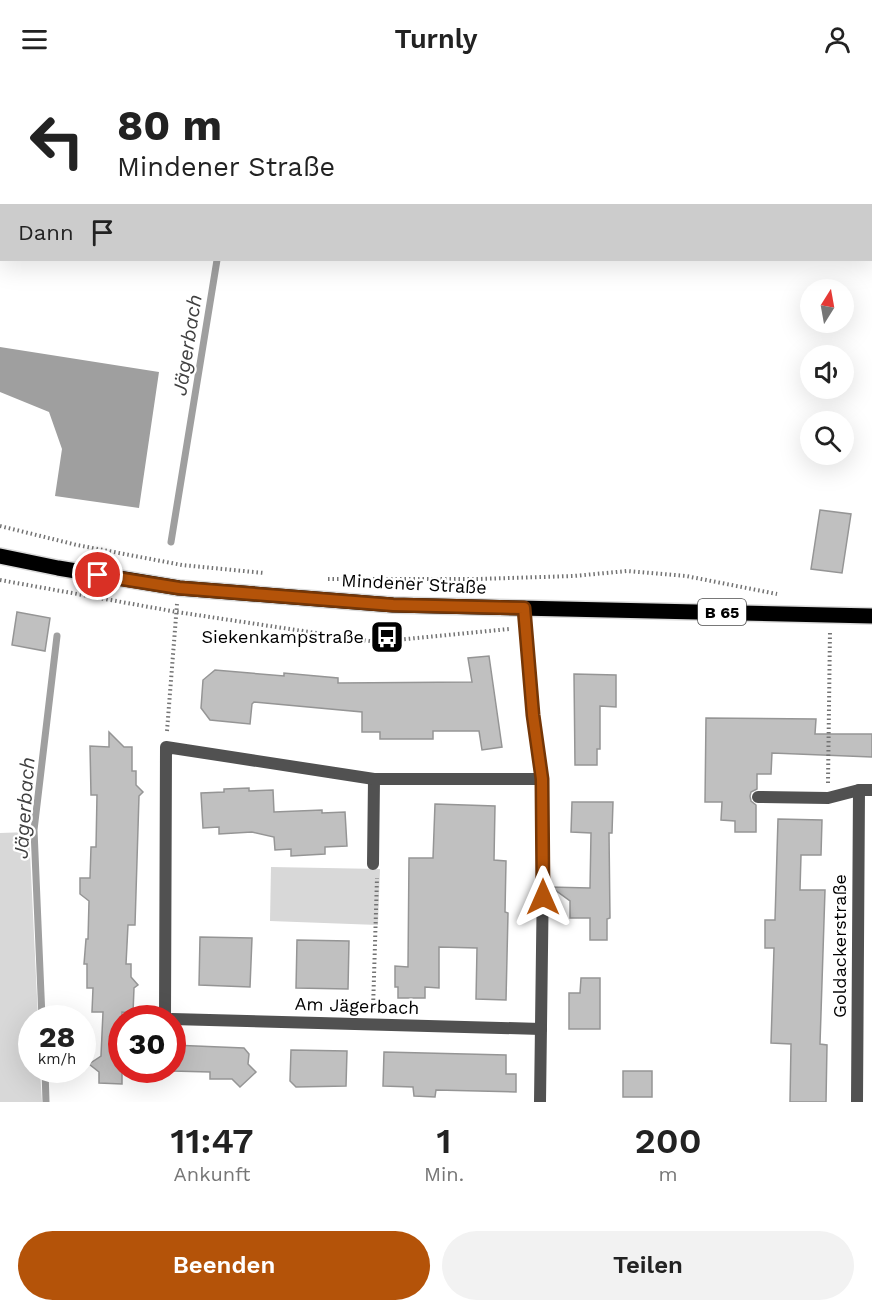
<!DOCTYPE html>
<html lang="de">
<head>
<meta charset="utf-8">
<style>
	body { margin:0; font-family:"Work Sans",sans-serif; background:#f2f2f2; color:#222; height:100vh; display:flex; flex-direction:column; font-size:22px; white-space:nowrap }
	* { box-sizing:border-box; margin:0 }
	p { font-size:20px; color:#767676 }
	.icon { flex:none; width:33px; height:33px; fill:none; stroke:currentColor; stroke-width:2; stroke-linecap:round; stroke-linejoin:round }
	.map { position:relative; height:1024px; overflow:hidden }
	.details { display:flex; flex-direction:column; background:#fff; flex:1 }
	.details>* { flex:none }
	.top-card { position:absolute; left:0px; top:0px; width:873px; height:183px; box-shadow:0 6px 24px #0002; background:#fff; color:#222; overflow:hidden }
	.needle { width:39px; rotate:11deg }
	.fabs { position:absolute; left:800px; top:201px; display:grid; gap:12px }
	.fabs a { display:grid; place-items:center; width:54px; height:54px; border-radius:50%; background:#fff; box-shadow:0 6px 24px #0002; font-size:30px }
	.speed { position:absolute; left:18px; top:927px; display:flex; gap:12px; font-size:30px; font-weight:700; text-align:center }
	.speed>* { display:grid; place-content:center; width:78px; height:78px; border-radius:50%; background:#fff; box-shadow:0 6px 24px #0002; line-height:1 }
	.speed small { font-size:15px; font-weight:400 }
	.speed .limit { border:9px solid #d22; background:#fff; color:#111 }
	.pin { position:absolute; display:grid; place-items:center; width:51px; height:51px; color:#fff; margin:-26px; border:3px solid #fff; border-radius:50%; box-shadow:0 2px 6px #0007 }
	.me { position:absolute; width:66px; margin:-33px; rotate:0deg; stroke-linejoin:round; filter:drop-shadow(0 0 4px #0008) }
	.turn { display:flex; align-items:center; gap:21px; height:126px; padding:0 18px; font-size:27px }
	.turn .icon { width:78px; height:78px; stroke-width:2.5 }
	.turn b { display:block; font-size:42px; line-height:51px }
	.then { display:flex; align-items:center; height:57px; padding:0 18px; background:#0003; gap:12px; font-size:22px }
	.eta { display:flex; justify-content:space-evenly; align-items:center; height:102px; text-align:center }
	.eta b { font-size:36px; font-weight:600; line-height:42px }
	.primary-button { display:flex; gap:12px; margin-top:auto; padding:12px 18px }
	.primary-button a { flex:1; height:69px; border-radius:36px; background:#b45309; color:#fff; font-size:24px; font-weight:600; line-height:69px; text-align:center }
	.primary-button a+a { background:#f2f2f2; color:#222 }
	header { display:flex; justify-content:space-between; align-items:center; height:78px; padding:0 18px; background:#fff; font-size:27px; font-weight:600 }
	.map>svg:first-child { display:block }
</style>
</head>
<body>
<header><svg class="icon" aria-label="menu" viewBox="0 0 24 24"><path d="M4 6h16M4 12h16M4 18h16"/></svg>Turnly<svg class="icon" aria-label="person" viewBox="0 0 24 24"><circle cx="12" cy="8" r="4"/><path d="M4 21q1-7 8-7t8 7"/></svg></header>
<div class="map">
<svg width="872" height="1024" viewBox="0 0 872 1024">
	<rect width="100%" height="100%" fill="#fff"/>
	<g fill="#d8d8d8">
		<path d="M 29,754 L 38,940 L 32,940 L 32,992 L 40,992 L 42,1024 L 0,1024 L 0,755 Z"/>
		<path d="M 271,789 L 380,791 L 378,847 L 270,843 Z"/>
	</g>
	<path fill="#9f9f9f" d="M 0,269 L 159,294 L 139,430 L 55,418 L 62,371 L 49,334 L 0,314 Z"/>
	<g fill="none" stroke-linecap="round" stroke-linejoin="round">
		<g stroke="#9f9f9f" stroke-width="7">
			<path d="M 247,2 L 247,0"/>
			<path d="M 171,464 L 217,182"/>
			<path d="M 42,940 L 34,752 L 57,558"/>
			<path d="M 45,992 L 46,1024"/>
		</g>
	</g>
	<g fill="#c0c0c0" stroke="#959595" stroke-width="1.5">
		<path d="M 820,432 L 851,436 L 842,495 L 811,491 Z"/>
		<path d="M 17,534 L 50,540 L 45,573 L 12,567 Z"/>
		<path d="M 489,578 L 502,669 L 482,672 L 479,653 L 433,653 L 433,661 L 380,661 L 380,654 L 362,654 L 362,634 L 254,624 L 252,626 L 250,646 L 210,642 L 201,630 L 203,602 L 215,592 L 284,598 L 284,595 L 338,600 L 338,605 L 472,604 L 468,580 Z"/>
		<path d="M 574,596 L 616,597 L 616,629 L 600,628 L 600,671 L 597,671 L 597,687 L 575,687 Z"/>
		<path d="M 706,640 L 816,641 L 815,656 L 872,656 L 872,679 L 772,675 L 771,696 L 757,696 L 757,711 L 751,714 L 750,718 L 751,723 L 756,727 L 756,754 L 735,754 L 735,743 L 721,742 L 722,724 L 705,724 Z"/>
		<path d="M 109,654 L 124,669 L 132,669 L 132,693 L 136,693 L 136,707 L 143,714 L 139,718 L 135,847 L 128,847 L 126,886 L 131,886 L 131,899 L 138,907 L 134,910 L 133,935 L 122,934 L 122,1006 L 99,1005 L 99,994 L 89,986 L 101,978 L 103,934 L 92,934 L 93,910 L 87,910 L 87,886 L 84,886 L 86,861 L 88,861 L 89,823 L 80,816 L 80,800 L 90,800 L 91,769 L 96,769 L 97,717 L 91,717 L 90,668 L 109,669 Z"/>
		<path d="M 249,710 L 249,713 L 273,712 L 274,734 L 322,732 L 322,735 L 345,734 L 347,768 L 325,769 L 325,776 L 291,778 L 291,771 L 275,772 L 274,759 L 252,754 L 219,756 L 219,749 L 203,750 L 201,715 L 224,714 L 224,711 Z"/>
		<path d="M 572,724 L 613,724 L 612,755 L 609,755 L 610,840 L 607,841 L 607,862 L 590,862 L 590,840 L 570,840 L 570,823 L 551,809 L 590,810 L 591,755 L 571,754 Z"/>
		<path d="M 435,726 L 495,728 L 494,782 L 506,783 L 505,834 L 508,835 L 506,922 L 476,921 L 477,870 L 439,869 L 439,910 L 425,909 L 425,920 L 398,920 L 398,909 L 395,909 L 395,888 L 408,889 L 409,780 L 433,780 Z"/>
		<path d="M 778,741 L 822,742 L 821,777 L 801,777 L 800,812 L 825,812 L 820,966 L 827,967 L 826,1024 L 790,1024 L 791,966 L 771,965 L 774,870 L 765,870 L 765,842 L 775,842 Z"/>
		<path d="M 200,859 L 252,860 L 250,909 L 199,907 Z"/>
		<path d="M 297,862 L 349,863 L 348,911 L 296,910 Z"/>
		<path d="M 581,900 L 600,900 L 600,951 L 569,951 L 569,915 L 580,915 Z"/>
		<path d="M 172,967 L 244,970 L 249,976 L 248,986 L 256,994 L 240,1009 L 232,1001 L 210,1001 L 210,994 L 172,993 Z"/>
		<path d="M 291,972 L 347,973 L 346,1008 L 296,1009 L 290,1003 Z"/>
		<path d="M 384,974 L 506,977 L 506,996 L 516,996 L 516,1014 L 436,1012 L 435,1019 L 414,1018 L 413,1009 L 383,1008 Z"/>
		<rect x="623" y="993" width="29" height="26"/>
	</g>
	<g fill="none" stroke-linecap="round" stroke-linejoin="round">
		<defs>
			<path id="primary" d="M 0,478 L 58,490 L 179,510 L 393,527 L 872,538"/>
		</defs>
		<use href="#primary" stroke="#dbdbdb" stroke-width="18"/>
		<g stroke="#737373" stroke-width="4" stroke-dasharray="1.5 3" stroke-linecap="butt">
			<path d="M 0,448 L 77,467 L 182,487 L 264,495"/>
			<path d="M 328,501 L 477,501 L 574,498 L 627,493 L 686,498 L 777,516"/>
			<path d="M 0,502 L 177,534 L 376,564 L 509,551"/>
			<path d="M 167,653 L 177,526"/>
			<path d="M 828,705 L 830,553"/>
			<path d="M 373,931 L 377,800"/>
		</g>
		<g stroke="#515151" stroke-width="12">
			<path d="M 39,2 L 39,0"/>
			<path d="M 0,72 L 2,73"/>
			<path d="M 524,530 L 533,637 L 542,701 L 543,796 L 540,1024"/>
			<path d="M 758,719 L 828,720 L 859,712 L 872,712"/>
			<path d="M 373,786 L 374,701"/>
			<path d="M 165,940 L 166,669 L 374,701 L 542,701"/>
			<path d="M 172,941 L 541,951"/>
			<path d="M 857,1024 L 859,712"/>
		</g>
		<use href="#primary" stroke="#000" stroke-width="15"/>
	</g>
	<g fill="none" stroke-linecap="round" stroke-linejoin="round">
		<defs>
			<path id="route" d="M 98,497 L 179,510 L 393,527 L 524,530 L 533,637 L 542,701 L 543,819"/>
		</defs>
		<use href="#route" stroke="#753606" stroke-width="15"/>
		<use href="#route" stroke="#b45309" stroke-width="10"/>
	</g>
	<defs>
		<symbol id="bus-square" viewBox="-11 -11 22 22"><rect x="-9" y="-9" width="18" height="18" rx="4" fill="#000" stroke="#fff"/><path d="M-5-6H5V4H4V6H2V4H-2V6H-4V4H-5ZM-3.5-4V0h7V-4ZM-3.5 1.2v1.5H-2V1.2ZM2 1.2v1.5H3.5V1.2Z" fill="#fff"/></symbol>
	</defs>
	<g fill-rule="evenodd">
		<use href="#bus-square" x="368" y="540" width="38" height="38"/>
	</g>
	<g text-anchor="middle" stroke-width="4.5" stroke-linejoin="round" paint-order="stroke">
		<rect fill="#fff" stroke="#4c4c4c" stroke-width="1.5" x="698" y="521" width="48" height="26" rx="4.5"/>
		<g font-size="16" font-weight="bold" fill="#000">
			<text x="722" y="540">B 65</text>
		</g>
		<g font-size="18" fill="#000" stroke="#fff">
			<text transform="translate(414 506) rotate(3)" y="6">Mindener Straße</text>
			<text transform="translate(840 868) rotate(-90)" y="6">Goldackerstraße</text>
			<text transform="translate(357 928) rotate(2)" y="6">Am Jägerbach</text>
		</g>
		<g font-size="18" fill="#000" stroke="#fff" text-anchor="end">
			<text x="364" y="565">Siekenkampstraße</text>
		</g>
		<g font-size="20" font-style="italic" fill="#404040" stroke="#fff">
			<text transform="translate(187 267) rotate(-81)" y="7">Jägerbach</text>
			<text transform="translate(24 730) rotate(-86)" y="7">Jägerbach</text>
		</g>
	</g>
</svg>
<div class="fabs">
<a><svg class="needle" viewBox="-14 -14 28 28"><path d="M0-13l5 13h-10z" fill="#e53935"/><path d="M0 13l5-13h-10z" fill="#767676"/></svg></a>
<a><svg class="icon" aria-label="sound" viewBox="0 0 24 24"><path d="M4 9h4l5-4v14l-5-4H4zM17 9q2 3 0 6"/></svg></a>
<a><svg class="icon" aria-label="search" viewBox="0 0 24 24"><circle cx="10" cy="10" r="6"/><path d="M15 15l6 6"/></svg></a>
</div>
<div class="speed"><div>28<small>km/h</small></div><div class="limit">30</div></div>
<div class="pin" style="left:98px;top:497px;background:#d93025"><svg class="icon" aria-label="arrive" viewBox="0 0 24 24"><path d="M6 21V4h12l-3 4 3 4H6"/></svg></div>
<svg class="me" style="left:543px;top:819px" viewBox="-20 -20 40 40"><path d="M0-17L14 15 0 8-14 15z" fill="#b45309" stroke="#fff" stroke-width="4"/></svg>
<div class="top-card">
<div class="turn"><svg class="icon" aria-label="left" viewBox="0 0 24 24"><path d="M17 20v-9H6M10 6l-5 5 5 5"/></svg><div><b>80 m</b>Mindener Straße</div></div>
<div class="then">Dann<svg class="icon" aria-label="arrive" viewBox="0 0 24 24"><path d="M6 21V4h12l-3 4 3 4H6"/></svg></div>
</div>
</div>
<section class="details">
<div class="eta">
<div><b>11:47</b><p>Ankunft</p></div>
<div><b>1</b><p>Min.</p></div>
<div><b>200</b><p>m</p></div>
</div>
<div class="primary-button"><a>Beenden</a><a>Teilen</a></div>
</section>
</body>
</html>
